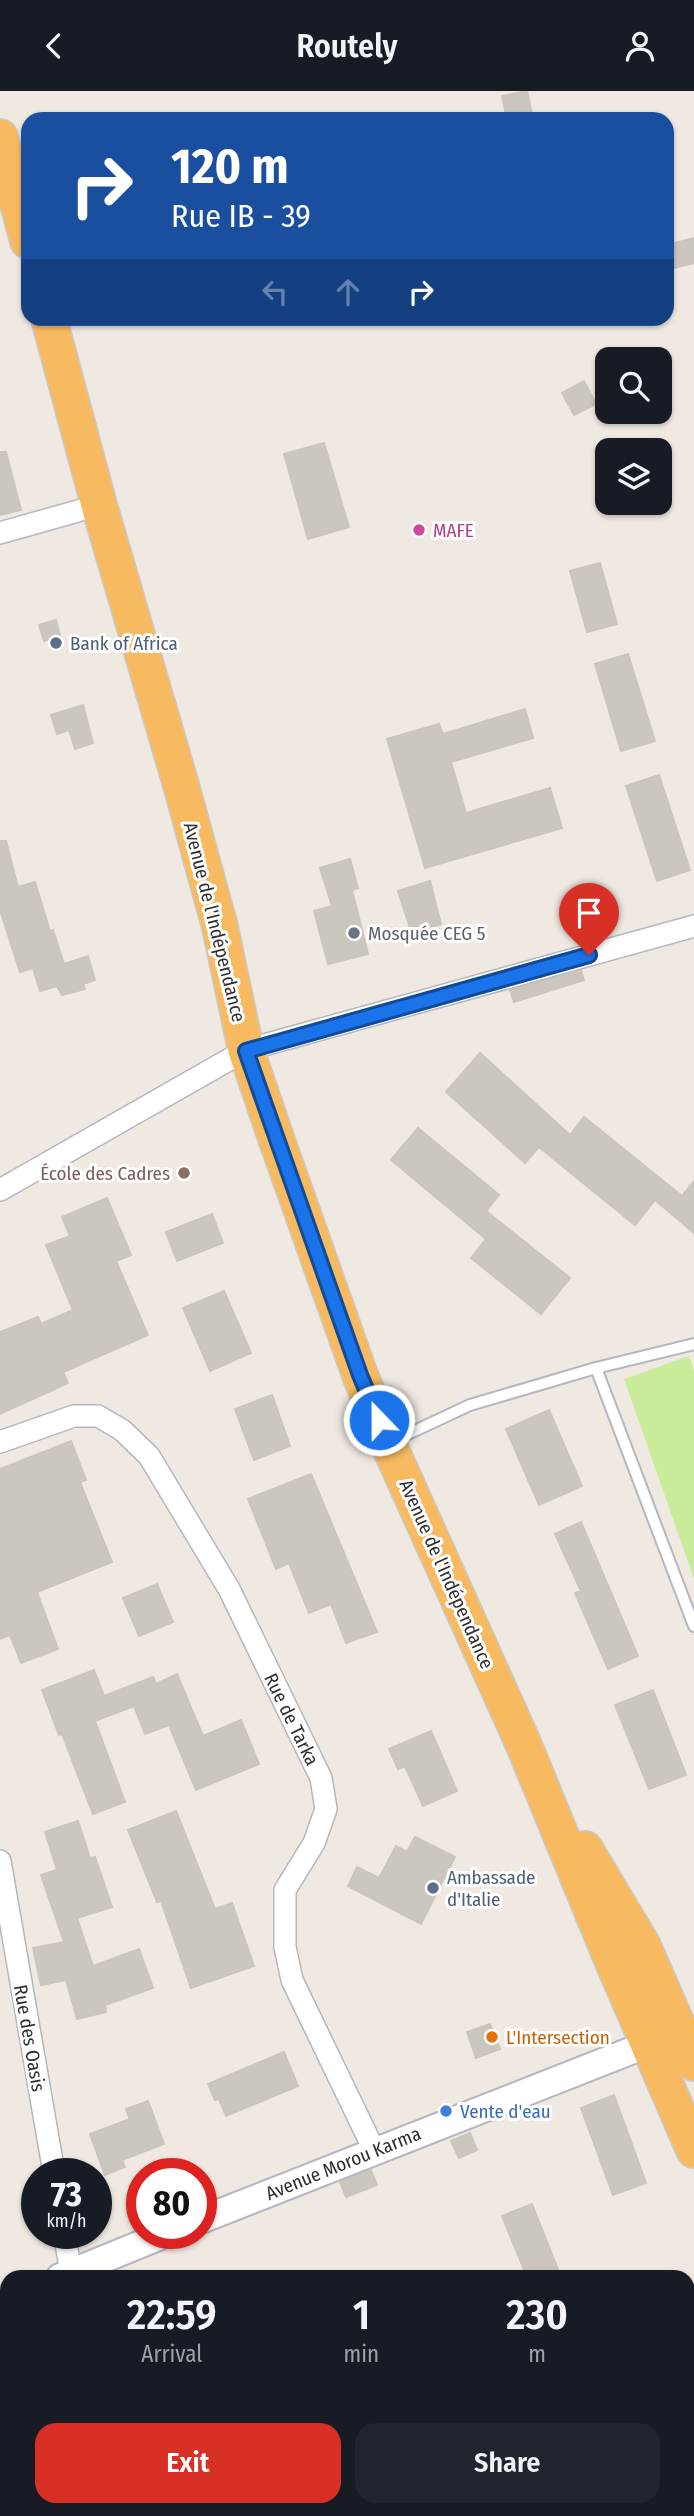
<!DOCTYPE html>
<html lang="en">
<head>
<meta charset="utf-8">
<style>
	body { margin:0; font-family:"Fira Sans Condensed",sans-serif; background:#20242c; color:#f1f3f6; height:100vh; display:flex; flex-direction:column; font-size:26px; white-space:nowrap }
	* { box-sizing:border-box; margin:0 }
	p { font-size:23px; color:#9ea1a6 }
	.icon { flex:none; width:38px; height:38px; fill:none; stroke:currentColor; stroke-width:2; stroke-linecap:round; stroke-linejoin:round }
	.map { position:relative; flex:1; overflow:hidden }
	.panel { position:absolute; left:0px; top:2179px; width:695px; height:247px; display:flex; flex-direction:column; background:#171b24; border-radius:21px 21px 0 0; box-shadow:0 2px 5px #0004 }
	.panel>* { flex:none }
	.hud { position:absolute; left:21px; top:21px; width:653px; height:214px; border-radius:21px; box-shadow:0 2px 5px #0004; background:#1a4fa0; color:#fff; overflow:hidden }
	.buttons { position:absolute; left:595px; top:256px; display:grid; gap:14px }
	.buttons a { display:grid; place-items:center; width:77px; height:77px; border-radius:14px; background:#171b24; box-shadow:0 2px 5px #0004; font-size:35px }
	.speed { position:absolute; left:21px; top:2067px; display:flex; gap:14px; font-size:35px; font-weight:700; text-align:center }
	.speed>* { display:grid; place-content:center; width:91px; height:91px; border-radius:50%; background:#171b24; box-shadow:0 2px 5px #0004; line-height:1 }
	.speed small { font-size:18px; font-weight:400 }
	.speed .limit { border:10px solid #d22; background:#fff; color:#111 }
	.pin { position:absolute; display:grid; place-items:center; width:60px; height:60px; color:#fff; margin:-72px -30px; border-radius:50% 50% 50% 0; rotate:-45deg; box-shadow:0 0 7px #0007 }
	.pin .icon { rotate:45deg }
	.me { position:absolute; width:77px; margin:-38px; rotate:338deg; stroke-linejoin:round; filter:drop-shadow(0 0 5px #0008) }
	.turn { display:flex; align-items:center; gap:24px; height:147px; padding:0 35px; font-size:32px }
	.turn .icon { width:91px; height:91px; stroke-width:2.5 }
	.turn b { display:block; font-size:49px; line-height:60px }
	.lanes { display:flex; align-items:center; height:66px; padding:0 35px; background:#0003; justify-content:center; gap:35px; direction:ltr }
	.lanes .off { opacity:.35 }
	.eta { display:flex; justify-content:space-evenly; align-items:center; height:119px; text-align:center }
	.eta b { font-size:42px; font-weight:600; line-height:49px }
	.button { display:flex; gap:14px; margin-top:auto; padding:14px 35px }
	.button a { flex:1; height:80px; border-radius:21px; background:#d93025; color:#fff; font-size:28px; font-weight:600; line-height:80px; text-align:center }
	.button a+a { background:#20242c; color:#f1f3f6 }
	header { display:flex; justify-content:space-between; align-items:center; height:91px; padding:0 35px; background:#171b24; font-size:32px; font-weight:600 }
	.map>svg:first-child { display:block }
</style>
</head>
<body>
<header><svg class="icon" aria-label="back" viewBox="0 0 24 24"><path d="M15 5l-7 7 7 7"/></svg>Routely<svg class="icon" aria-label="person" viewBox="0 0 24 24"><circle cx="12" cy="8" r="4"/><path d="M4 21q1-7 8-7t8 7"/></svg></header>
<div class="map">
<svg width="694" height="2425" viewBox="0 0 694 2425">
	<rect width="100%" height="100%" fill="#efe9e1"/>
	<path fill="#c9ec9a" d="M 689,1265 L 694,1280 L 694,1488 L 624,1288 Z"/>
	<g fill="#cbc7bf" stroke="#cbc5ba" stroke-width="2">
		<path d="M 527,0 L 533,28 L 507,28 L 502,5 Z"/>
		<path d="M 694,147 L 694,172 L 667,179 L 667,154 Z"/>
		<path d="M 584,290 L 596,313 L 574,324 L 562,302 Z"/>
		<path d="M 324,352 L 349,436 L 308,448 L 284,363 Z"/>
		<path d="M 0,361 L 6,361 L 21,419 L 0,424 Z"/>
		<path d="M 600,472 L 617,533 L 587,541 L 570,480 Z"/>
		<path d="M 56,529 L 60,545 L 44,550 L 39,534 Z"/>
		<path d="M 628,563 L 655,650 L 621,660 L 595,573 Z"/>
		<path d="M 83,614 L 93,652 L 75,658 L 69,639 L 57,643 L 51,624 Z"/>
		<path d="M 525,618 L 533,647 L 451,671 L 466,722 L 550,697 L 562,737 L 425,777 L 387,648 L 439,633 L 443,643 Z"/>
		<path d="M 659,684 L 690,779 L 657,790 L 626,695 Z"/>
		<path d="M 0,750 L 6,750 L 18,796 L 35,791 L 50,840 L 53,839 L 64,873 L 88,865 L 95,889 L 83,893 L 85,898 L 62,904 L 57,895 L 40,900 L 33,877 L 20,881 L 0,819 Z"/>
		<path d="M 350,768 L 358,797 L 352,799 L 368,863 L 328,873 L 314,820 L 332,815 L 320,777 Z"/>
		<path d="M 430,790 L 441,833 L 412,843 L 398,800 Z"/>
		<path d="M 581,880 L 584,889 L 514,911 L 510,899 Z"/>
		<path d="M 480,962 L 570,1044 L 584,1026 L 682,1105 L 694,1090 L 694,1142 L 655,1109 L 635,1134 L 539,1056 L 525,1072 L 446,1001 Z"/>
		<path d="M 418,1037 L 499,1104 L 486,1120 L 570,1187 L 541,1223 L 471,1167 L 486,1148 L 391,1069 Z"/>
		<path d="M 107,1107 L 131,1164 L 116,1170 L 148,1244 L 63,1281 L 68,1292 L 0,1323 L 0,1241 L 38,1226 L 41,1233 L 73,1219 L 46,1154 L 70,1145 L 62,1126 Z"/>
		<path d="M 212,1123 L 223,1152 L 177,1170 L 166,1141 Z"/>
		<path d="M 224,1200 L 251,1262 L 210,1280 L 183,1217 Z"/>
		<path d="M 272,1304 L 290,1355 L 254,1369 L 235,1318 Z"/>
		<path d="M 549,1319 L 582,1395 L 539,1414 L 506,1338 Z"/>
		<path d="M 71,1350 L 86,1389 L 80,1391 L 112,1471 L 37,1501 L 58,1558 L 21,1572 L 10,1544 L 0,1548 L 0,1378 Z"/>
		<path d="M 311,1383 L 377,1541 L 346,1552 L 331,1513 L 309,1522 L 289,1472 L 276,1478 L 248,1408 Z"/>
		<path d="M 581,1431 L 638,1565 L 608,1578 L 575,1502 L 581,1500 L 555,1443 Z"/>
		<path d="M 157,1493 L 173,1531 L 139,1545 L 123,1507 Z"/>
		<path d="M 94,1579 L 104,1605 L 153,1586 L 156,1593 L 177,1583 L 203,1645 L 241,1629 L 259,1673 L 196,1699 L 169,1634 L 145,1643 L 134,1615 L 95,1630 L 125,1711 L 93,1723 L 62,1643 L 59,1644 L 42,1599 Z"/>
		<path d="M 653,1599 L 686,1684 L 649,1698 L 615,1614 Z"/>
		<path d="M 431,1640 L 457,1700 L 423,1715 L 405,1675 L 398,1678 L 389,1658 Z"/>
		<path d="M 176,1720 L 215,1818 L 232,1812 L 254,1875 L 191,1897 L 161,1810 L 157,1811 L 128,1739 Z"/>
		<path d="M 78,1730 L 90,1767 L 95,1766 L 112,1816 L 77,1827 L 93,1875 L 139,1858 L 153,1897 L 105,1914 L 106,1921 L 77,1928 L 66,1889 L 41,1894 L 33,1857 L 64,1851 L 41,1784 L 57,1779 L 45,1741 Z"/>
		<path d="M 415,1746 L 455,1766 L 421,1833 L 348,1795 L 357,1776 L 379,1787 L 396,1755 L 407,1761 Z"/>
		<path d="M 490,1933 L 500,1958 L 476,1967 L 467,1941 Z"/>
		<path d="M 284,1961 L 298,1995 L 226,2025 L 219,2008 L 215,2009 L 208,1993 Z"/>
		<path d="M 614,2004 L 646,2092 L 613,2104 L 581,2017 Z"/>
		<path d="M 148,2010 L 164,2053 L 122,2069 L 125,2076 L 105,2084 L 90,2043 L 130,2028 L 126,2018 Z"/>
		<path d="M 470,2042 L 477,2059 L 459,2067 L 451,2050 Z"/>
		<path d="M 371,2079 L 377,2094 L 346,2106 L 340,2091 Z"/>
		<path d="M 532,2113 L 561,2186 L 527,2186 L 502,2125 Z"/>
	</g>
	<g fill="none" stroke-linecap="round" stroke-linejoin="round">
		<defs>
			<g id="service">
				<path d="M 596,1277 L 694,1535"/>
				<path d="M 391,1351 L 470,1314 L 596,1277 L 694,1253"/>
			</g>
			<g id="minor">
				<path d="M 0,442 L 99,414"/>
				<path d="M 0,1099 L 246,959 L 694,835"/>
				<path d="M 0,1351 L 74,1325 L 98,1325 L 122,1339 L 149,1365 L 229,1498 L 321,1687 L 326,1718 L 314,1752 L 285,1799 L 285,1856 L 292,1889 L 374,2059"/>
				<path d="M 0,1770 L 54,2082"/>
				<path d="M 64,2142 L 71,2181"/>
			</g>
			<g id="tertiary">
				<path d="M 201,2129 L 666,1946"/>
				<path d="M 60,2186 L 168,2142"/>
				<path d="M 0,2210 L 7,2207"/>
			</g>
			<g id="trunk">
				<path d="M 0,46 L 28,150"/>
				<path d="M 49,228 L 99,414 L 181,694 L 220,836 L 246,959 L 276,1047 L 360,1284 L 388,1352 L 523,1652 L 610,1864 L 694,2059"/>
				<path d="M 585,1758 L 643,1855 L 694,1972"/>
			</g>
		</defs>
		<use href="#service" stroke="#b4b7c1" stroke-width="14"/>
		<use href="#minor" stroke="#b4b7c1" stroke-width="24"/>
		<use href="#tertiary" stroke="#b4b7c1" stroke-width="30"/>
		<use href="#trunk" stroke="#c9c9c9" stroke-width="38"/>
		<use href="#service" stroke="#fff" stroke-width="10"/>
		<use href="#minor" stroke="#fff" stroke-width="21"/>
		<use href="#tertiary" stroke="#fff" stroke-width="26"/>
		<use href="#trunk" stroke="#f8ba60" stroke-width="35"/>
	</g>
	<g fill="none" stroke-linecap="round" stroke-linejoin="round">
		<defs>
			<path id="route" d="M 379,1329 L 360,1284 L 246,960 L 589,864"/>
		</defs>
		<use href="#route" stroke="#114b97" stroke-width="18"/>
		<use href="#route" stroke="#1a73e8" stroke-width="12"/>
	</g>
	<circle fill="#d1479c" stroke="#fff" stroke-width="2.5" cx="419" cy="439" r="7"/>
	<g fill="#5c6f8a" stroke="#fff" stroke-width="2.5">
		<circle cx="56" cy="552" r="7"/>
		<circle cx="433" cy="1797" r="7"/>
	</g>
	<circle fill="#6b7280" stroke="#fff" stroke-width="2.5" cx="354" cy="842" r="7"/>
	<circle fill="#8d6e63" stroke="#fff" stroke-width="2.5" cx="184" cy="1082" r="7"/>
	<circle fill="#e8710a" stroke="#fff" stroke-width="2.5" cx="492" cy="1946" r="7"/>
	<circle fill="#3f7fe0" stroke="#fff" stroke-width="2.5" cx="446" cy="2020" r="7"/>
	<g text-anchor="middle" stroke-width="6" stroke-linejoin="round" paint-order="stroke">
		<g font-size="19" fill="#b23c85" stroke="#fff" text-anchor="start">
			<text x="433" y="446">MAFE</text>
		</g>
		<g font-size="19" fill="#4e5e75" stroke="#fff" text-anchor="start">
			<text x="70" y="559">Bank of Africa</text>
			<text x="447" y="1793">Ambassade<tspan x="447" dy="22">d'Italie</tspan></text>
		</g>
		<g font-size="19" fill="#2e2e2e" stroke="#fff">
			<text transform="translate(215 831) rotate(76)" y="7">Avenue de l'Indépendance</text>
			<text transform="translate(447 1483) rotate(66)" y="7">Avenue de l'Indépendance</text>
			<text transform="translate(292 1628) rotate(64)" y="7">Rue de Tarka</text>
			<text transform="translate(30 1947) rotate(80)" y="7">Rue des Oasis</text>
			<text transform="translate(343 2072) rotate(-22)" y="7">Avenue Morou Karma</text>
		</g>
		<g font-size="19" fill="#5b616d" stroke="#fff" text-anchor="start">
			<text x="368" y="849">Mosquée CEG 5</text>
		</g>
		<g font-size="19" fill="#785e54" stroke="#fff" text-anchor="end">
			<text x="170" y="1089">École des Cadres</text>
		</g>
		<g font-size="19" fill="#c56008" stroke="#fff" text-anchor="start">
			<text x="506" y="1953">L'Intersection</text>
		</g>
		<g font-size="19" fill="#366cbe" stroke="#fff" text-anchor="start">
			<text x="460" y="2027">Vente d'eau</text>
		</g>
	</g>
</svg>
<div class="buttons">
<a><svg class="icon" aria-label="search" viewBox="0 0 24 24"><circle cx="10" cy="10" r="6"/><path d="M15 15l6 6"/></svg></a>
<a><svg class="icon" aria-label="layers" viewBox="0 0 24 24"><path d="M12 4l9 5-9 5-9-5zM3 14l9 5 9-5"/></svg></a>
</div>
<div class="speed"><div>73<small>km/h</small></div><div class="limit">80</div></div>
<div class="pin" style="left:589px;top:864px;background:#d93025"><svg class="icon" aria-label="arrive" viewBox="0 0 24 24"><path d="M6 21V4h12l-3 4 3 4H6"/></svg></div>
<svg class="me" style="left:379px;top:1329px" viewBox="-20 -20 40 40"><circle r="17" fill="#1a73e8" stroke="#fff" stroke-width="3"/><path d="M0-11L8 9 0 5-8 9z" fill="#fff"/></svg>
<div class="hud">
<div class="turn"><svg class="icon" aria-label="right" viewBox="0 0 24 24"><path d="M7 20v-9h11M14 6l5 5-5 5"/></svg><div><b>120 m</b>Rue IB - 39</div></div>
<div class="lanes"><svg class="icon off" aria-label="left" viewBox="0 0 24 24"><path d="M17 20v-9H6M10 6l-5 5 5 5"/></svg><svg class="icon off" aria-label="ahead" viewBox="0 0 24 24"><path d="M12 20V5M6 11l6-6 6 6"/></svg><svg class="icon" aria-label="right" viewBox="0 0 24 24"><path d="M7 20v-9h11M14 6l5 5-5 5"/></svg></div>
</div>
<section class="panel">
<div class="eta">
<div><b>22:59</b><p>Arrival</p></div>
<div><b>1</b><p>min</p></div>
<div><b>230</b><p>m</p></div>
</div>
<div class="button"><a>Exit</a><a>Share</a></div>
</section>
</div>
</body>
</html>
